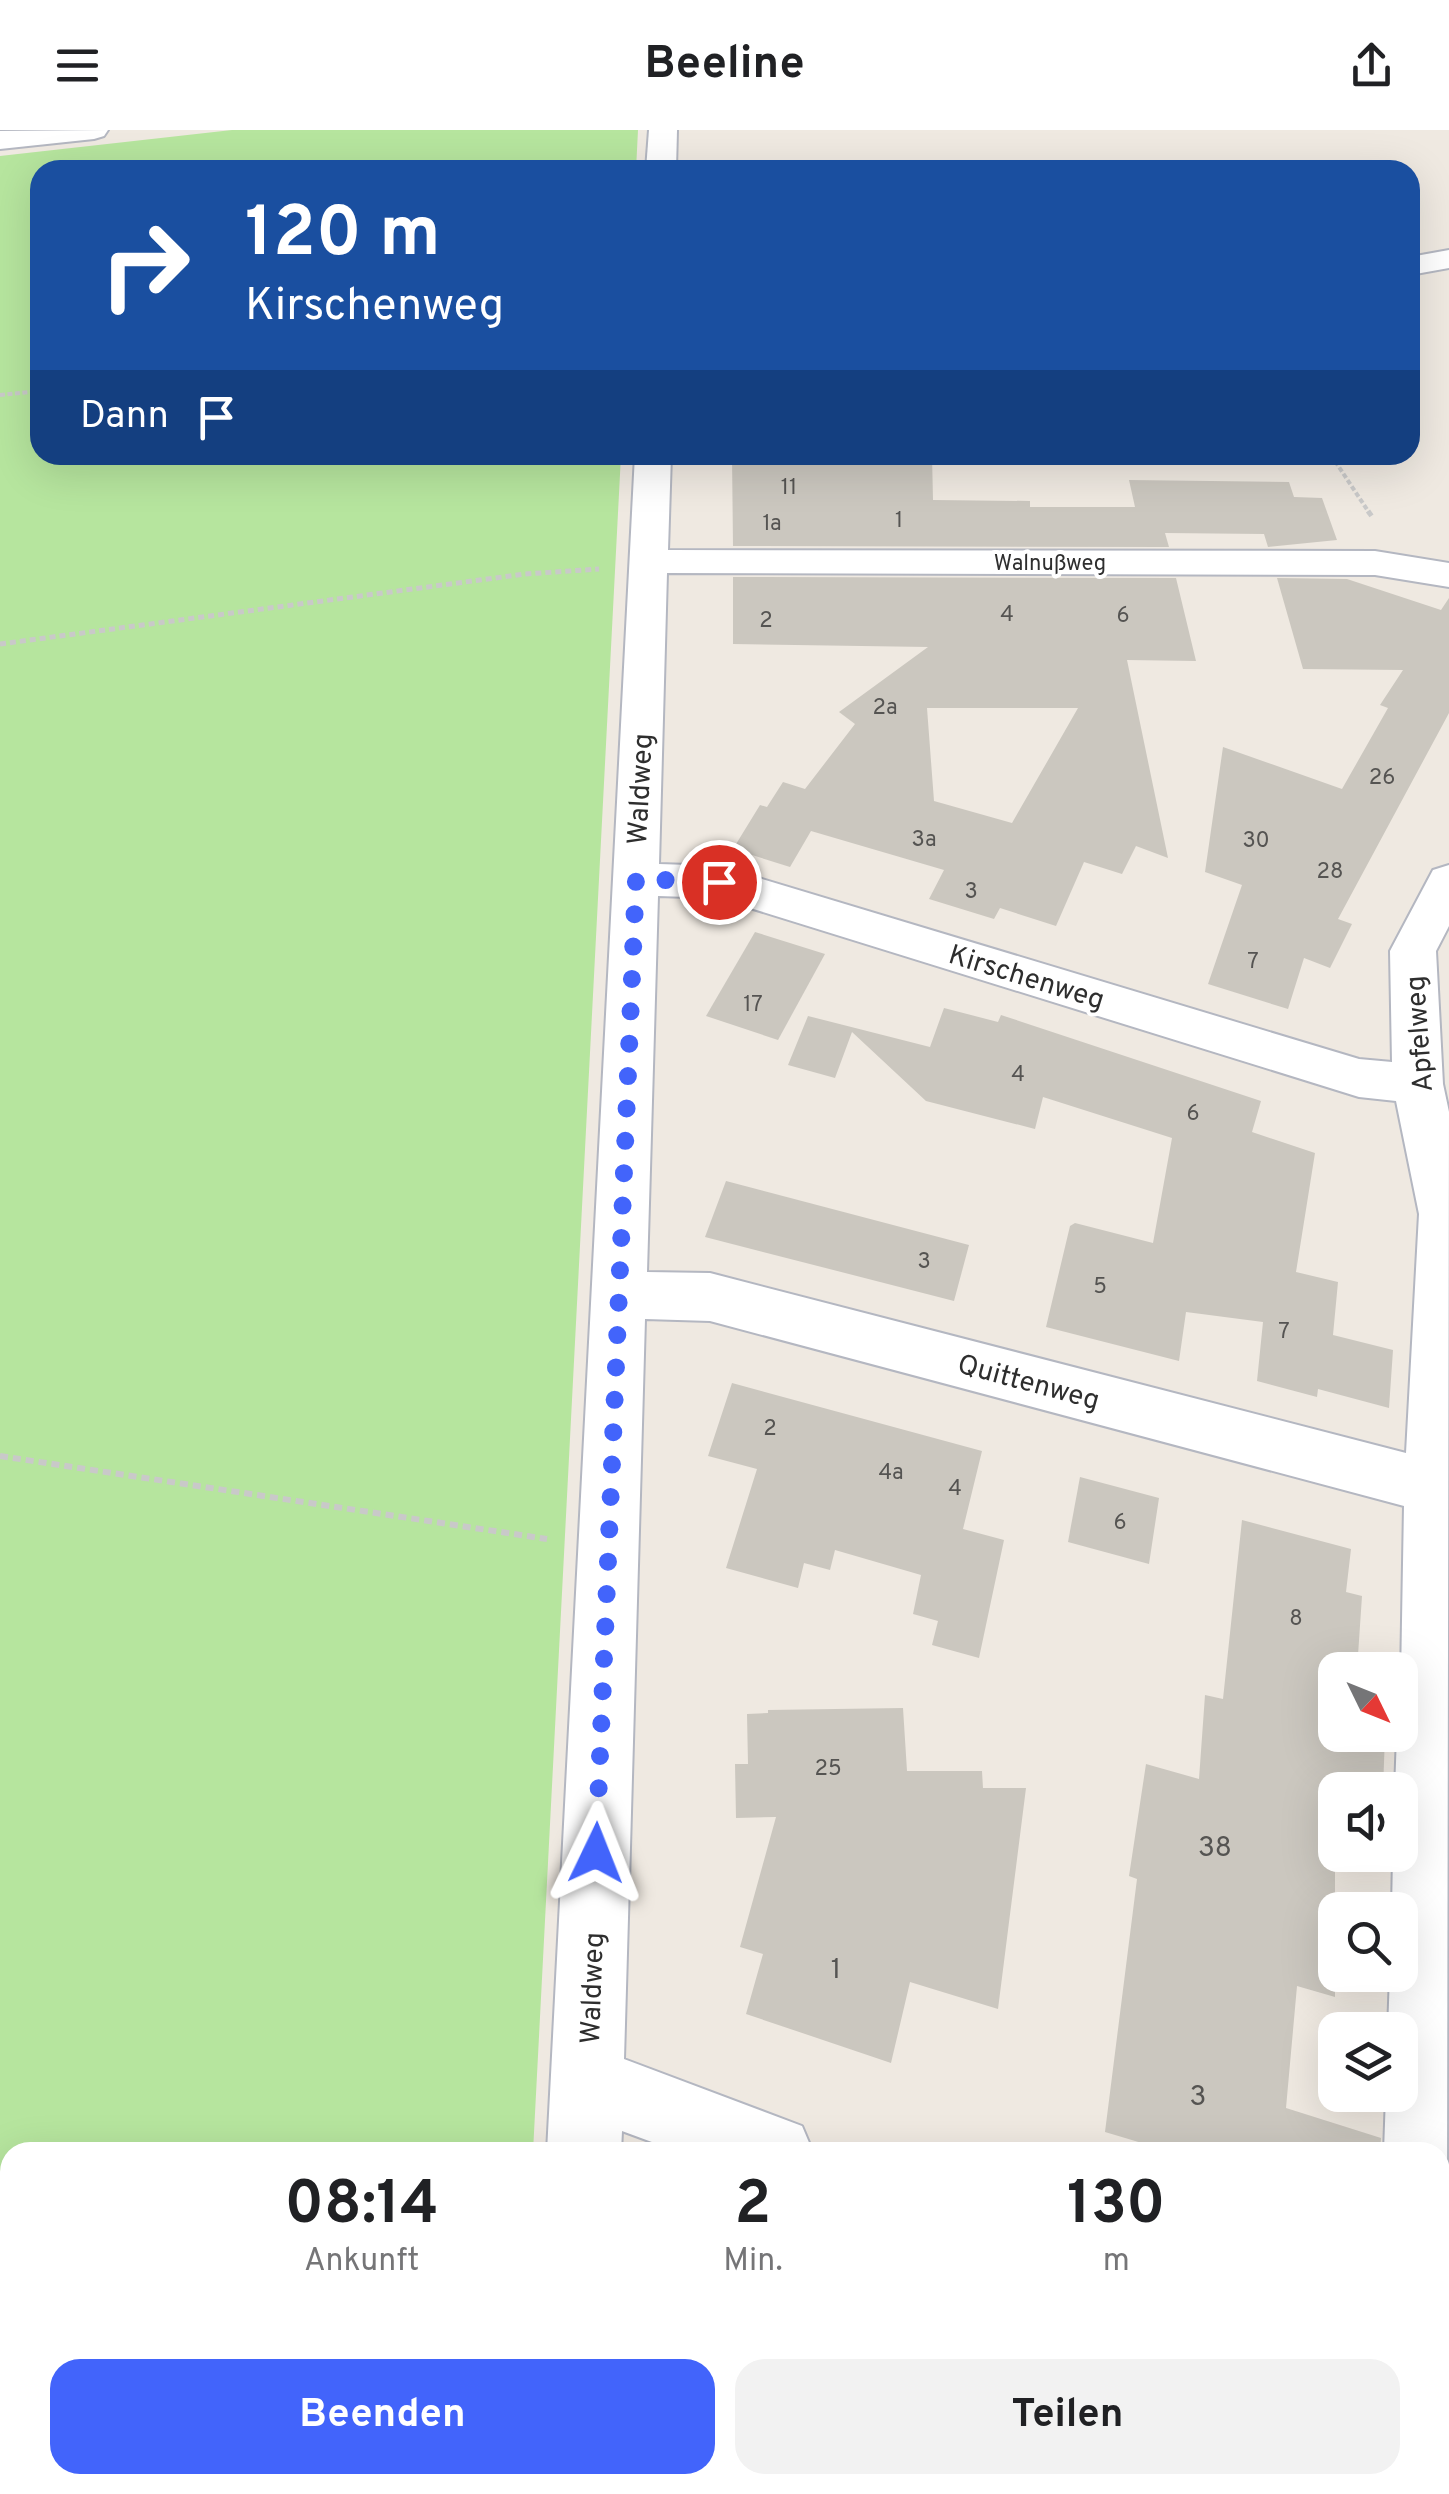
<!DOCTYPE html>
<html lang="de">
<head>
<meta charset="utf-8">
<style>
	body { margin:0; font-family:Overpass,sans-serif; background:#f2f2f2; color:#202124; height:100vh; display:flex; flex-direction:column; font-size:38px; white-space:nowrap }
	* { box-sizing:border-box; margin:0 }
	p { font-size:32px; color:#757577 }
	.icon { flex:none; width:55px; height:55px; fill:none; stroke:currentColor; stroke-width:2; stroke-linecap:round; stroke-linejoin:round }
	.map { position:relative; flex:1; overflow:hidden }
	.panel { position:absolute; left:0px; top:2012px; width:1450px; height:352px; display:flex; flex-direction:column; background:#fff; border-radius:30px 30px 0 0; box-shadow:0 10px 40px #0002 }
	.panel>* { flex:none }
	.hud { position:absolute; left:30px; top:30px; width:1390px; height:305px; border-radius:30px; box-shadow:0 10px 40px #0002; background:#1a4fa0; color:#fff; overflow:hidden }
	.needle { width:65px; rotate:133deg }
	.controls { position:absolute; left:1318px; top:1522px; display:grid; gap:20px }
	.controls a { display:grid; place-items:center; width:100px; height:100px; border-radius:20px; background:#fff; box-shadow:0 10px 40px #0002; font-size:50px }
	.pin { position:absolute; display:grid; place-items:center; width:85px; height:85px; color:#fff; margin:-42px; border:5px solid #fff; border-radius:50%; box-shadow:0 2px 10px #0007 }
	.me { position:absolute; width:110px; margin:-55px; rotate:2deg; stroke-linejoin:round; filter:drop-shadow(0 0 8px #0008) }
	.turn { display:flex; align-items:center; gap:35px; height:210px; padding:0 50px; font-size:45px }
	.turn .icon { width:130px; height:130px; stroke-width:2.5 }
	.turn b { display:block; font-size:70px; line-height:85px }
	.then { display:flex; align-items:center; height:95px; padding:0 50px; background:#0003; gap:20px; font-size:38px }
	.eta { display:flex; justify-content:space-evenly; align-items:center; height:170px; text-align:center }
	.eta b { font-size:60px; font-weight:700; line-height:70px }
	.button { display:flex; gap:20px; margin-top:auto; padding:20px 50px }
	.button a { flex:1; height:115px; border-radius:30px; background:#4264fb; color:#fff; font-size:40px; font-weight:700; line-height:115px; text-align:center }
	.button a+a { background:#f2f2f2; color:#202124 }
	header { display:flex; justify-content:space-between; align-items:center; height:130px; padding:0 50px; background:#fff; font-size:45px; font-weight:700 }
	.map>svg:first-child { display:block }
</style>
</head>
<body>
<header><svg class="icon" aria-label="menu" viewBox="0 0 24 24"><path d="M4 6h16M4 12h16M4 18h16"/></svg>Beeline<svg class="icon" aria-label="share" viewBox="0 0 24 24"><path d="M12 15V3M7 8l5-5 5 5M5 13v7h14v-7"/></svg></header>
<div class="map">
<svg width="1449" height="2364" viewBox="0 0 1449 2364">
	<rect width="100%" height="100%" fill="#efe9e1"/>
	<path fill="#b6e59e" d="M 232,0 L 638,0 L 636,40 L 40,40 L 40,325 L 621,325 L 533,2022 L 10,2022 L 10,2355 L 515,2355 L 515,2364 L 0,2364 L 0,26 Z"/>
	<g fill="#cbc7bf" fill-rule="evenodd">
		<path d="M 732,325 L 932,325 L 933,370 L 1030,371 L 1030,377 L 1135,377 L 1129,350 L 1289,352 L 1294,367 L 1322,368 L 1337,410 L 1268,417 L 1264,404 L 1165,403 L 1169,417 L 733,416 Z"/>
		<path d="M 733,447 L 1176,448 L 1196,531 L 1127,530 L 1168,728 L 1136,716 L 1122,744 L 1084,732 L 1056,796 L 1000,778 L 994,789 L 929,769 L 944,740 L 811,701 L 790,737 L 733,719 L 760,675 L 767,677 L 783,652 L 805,659 L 855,594 L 839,582 L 928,517 L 733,514 ZM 927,578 L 1078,578 L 1012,693 L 934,671 Z"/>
		<path d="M 1277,448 L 1347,449 L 1441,480 L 1449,468 L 1449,583 L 1338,789 L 1352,794 L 1330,838 L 1304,828 L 1288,879 L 1208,854 L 1242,755 L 1205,742 L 1223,617 L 1342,659 L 1388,578 L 1380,575 L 1403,540 L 1303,539 Z"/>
		<path d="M 755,802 L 825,824 L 778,910 L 706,886 Z"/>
		<path d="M 944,878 L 998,892 L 1001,885 L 1261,971 L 1252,1002 L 1315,1023 L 1296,1142 L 1338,1152 L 1333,1205 L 1393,1220 L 1389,1278 L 1318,1259 L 1317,1267 L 1257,1251 L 1263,1192 L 1186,1182 L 1179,1231 L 1046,1197 L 1070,1096 L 1075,1093 L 1153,1113 L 1172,1008 L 1043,967 L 1035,999 L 926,971 L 852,902 L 835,948 L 788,935 L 808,886 L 930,917 Z"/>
		<path d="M 726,1051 L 969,1115 L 954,1171 L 705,1107 Z"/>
		<path d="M 732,1253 L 982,1321 L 963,1399 L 1004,1410 L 979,1528 L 932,1515 L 938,1491 L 913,1484 L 921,1445 L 835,1420 L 830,1440 L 804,1433 L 798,1458 L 726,1438 L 757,1339 L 708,1326 Z"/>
		<path d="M 1080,1347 L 1159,1368 L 1149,1434 L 1068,1412 Z"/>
		<path d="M 1242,1390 L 1351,1419 L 1346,1462 L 1362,1466 L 1357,1540 L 1335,1540 L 1335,1605 L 1385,1605 L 1383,1660 L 1368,1656 L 1368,1660 L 1335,1660 L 1335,1867 L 1297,1856 L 1286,1978 L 1381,2008 L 1380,2022 L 1172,2022 L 1105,2002 L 1137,1749 L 1129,1746 L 1146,1634 L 1199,1649 L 1205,1565 L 1223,1569 Z"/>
		<path d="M 903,1578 L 907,1641 L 982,1641 L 983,1658 L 1026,1658 L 998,1879 L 910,1852 L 891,1933 L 746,1884 L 763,1824 L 740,1817 L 776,1687 L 736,1688 L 735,1634 L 748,1634 L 747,1584 L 768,1583 L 768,1580 Z"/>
	</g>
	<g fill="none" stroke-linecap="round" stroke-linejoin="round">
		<defs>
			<g id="minor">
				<path d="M 649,0 L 677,0 L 676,40 L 646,40 Z"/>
				<path d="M 1449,120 L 1449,138 L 1410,145 L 1410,127 Z"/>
				<path d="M 635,325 L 671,325 L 668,420 L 1375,421 L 1449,433 L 1449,457 L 1375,445 L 667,443 L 659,734 L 719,736 L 1359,929 L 1392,932 L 1390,821 L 1433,740 L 1449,735 L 1449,796 L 1436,821 L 1443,954 L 1449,982 L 1447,2048 L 1440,2051 L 1440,2022 L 1384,2022 L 1386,1965 L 1400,1965 L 1400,1900 L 1388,1900 L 1390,1845 L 1400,1845 L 1400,1780 L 1392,1780 L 1393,1725 L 1400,1725 L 1400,1660 L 1395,1660 L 1397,1605 L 1400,1605 L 1404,1376 L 710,1191 L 645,1189 L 624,1929 L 802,1996 L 813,2022 L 679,2022 L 622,2001 L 621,2022 L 547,2022 ZM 658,766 L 718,768 L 1359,967 L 1396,971 L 1419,1084 L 1406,1323 L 710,1143 L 647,1142 Z"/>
				<path d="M 1440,2234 L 1449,2238 L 1449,2319 L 1440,2315 Z"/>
				<rect x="527" y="2355" width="82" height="9"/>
			</g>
			<path id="secondary" d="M 108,0 L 104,6 L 94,9 L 0,19 L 0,1 Z"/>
		</defs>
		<use href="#minor" stroke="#b4b7c1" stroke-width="4"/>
		<use href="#secondary" stroke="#b4b7c1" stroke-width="4"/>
		<g stroke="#c9c9c9" stroke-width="4" stroke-dasharray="5 2.5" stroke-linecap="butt">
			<path d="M 0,265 L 40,261"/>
			<path d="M 1331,325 L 1370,384"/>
		</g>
		<g stroke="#c9c9c9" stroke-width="5" stroke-dasharray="6 4" stroke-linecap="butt">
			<path d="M 1368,381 L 1373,388"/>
			<path d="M 0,514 L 525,444 L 599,439"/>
		</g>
		<path stroke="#c9c9c9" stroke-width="6" stroke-dasharray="8 5" stroke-linecap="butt" d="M 0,1326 L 547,1409"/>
		<use href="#minor" fill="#fff" fill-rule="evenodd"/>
		<use href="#secondary" fill="#fff" fill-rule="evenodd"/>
	</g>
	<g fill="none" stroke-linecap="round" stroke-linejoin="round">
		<path stroke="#4264fb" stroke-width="18" stroke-dasharray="0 32.4" d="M 596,1723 L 636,749 L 719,752"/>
	</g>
	<g text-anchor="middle" stroke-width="8" stroke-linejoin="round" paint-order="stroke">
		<g font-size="22" fill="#555452">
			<text x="789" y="364">11</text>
			<text x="899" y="397">1</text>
			<text x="772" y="400">1a</text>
			<text x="1007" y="491">4</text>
			<text x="1123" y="492">6</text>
			<text x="766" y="497">2</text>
			<text x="885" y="584">2a</text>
			<text x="1382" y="654">26</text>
			<text x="924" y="716">3a</text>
			<text x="1256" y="717">30</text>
			<text x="1330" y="748">28</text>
			<text x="971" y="768">3</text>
			<text x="1253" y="838">7</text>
			<text x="753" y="881">17</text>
			<text x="1018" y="951">4</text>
			<text x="1193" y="990">6</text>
			<text x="924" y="1138">3</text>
			<text x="1100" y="1163">5</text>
			<text x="1284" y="1208">7</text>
			<text x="770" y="1305">2</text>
			<text x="891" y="1349">4a</text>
			<text x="955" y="1365">4</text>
			<text x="1120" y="1399">6</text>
			<text x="1296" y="1495">8</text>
			<text x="828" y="1645">25</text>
		</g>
		<g font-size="22" fill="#2e2e2e" stroke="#fff">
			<text x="1050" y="440">Walnußweg</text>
		</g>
		<g font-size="28" fill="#2e2e2e" stroke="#fff">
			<text transform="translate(639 659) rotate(-87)" y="10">Waldweg</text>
			<text transform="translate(1027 846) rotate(17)" y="10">Kirschenweg</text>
			<text transform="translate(1418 904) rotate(-94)" y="10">Apfelweg</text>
			<text transform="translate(1029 1251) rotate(15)" y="10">Quittenweg</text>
			<text transform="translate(591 1858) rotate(-88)" y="10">Waldweg</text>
		</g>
		<g font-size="28" fill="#555452">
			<text x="1215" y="1726">38</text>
			<text x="836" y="1848">1</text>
			<text x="1198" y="1975">3</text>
		</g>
	</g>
</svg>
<div class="controls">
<a><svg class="needle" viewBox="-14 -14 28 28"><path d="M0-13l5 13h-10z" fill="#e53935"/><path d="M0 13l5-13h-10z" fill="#757577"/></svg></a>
<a><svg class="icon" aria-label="sound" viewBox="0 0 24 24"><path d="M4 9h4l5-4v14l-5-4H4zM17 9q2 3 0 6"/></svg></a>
<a><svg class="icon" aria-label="search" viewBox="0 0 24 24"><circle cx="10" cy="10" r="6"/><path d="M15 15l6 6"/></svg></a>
<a><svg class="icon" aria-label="layers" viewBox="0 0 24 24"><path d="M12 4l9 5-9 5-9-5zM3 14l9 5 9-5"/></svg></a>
</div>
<div class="pin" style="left:719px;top:752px;background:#d93025"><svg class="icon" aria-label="arrive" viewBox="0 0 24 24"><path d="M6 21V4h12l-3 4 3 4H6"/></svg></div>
<svg class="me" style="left:596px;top:1723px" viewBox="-20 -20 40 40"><path d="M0-17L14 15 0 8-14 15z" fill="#4264fb" stroke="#fff" stroke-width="4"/></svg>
<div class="hud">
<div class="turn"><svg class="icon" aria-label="right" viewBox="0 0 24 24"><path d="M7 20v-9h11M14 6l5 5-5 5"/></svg><div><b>120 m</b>Kirschenweg</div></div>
<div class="then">Dann<svg class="icon" aria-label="arrive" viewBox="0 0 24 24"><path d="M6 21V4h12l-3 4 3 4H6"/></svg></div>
</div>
<section class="panel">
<div class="eta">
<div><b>08:14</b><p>Ankunft</p></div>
<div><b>2</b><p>Min.</p></div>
<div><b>130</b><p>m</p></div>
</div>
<div class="button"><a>Beenden</a><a>Teilen</a></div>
</section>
</div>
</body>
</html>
